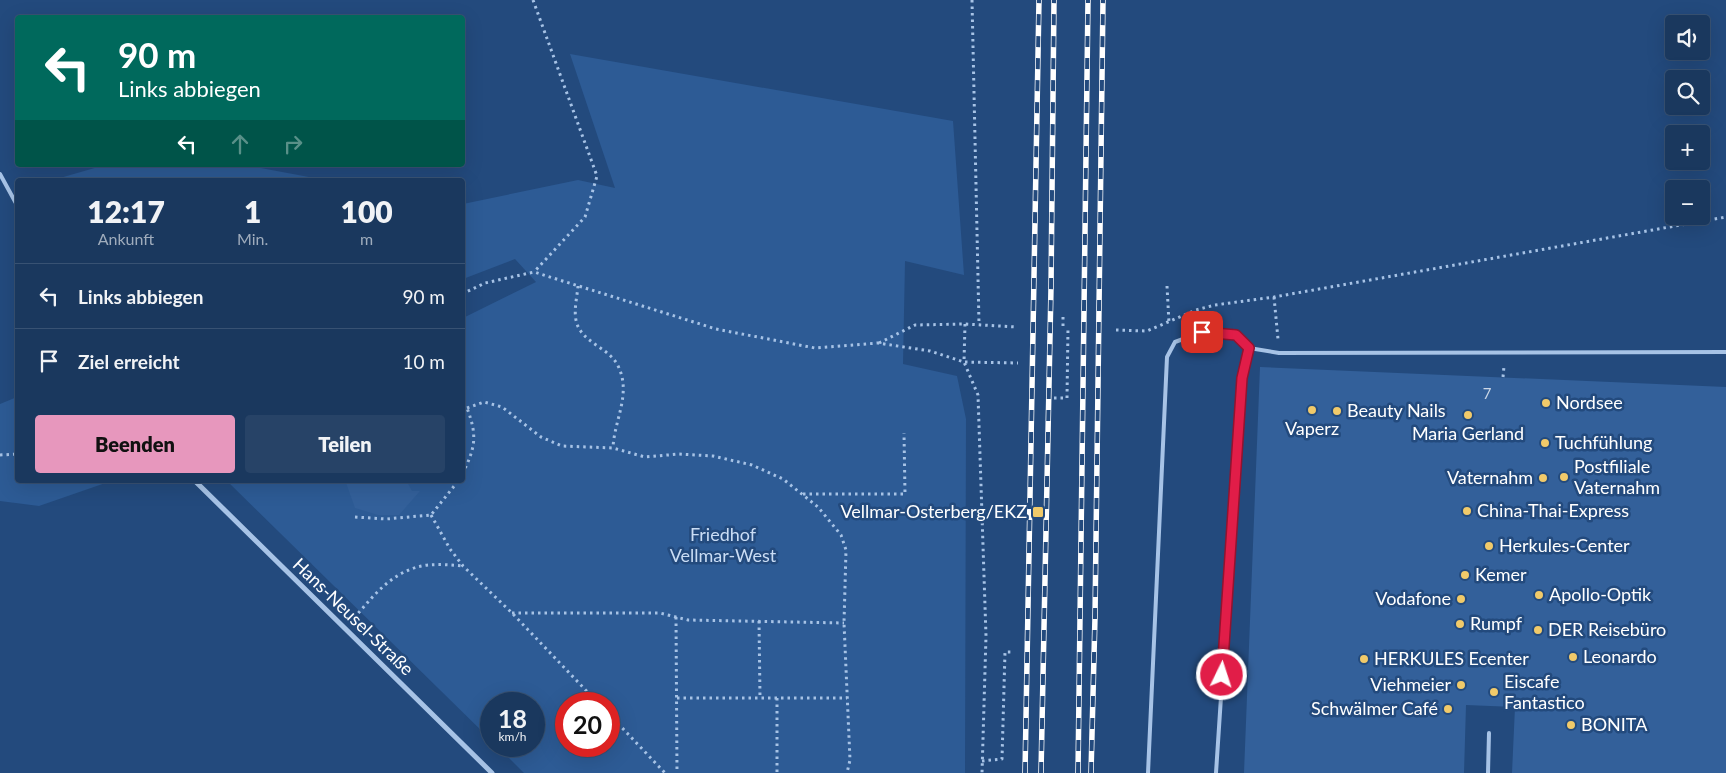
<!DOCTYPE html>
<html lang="de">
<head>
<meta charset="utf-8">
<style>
	body { margin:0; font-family:Lato,sans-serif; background:#274367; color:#f1f3f6; height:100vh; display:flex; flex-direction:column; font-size:19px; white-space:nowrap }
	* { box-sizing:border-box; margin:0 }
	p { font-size:16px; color:#9facbc }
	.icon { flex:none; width:28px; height:28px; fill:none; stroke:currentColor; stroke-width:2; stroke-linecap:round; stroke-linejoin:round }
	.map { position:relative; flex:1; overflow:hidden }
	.side { position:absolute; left:15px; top:178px; width:450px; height:305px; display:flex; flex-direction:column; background:#1a385e; border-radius:5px; box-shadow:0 5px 20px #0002,0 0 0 1px #385273 }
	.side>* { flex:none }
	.banner { position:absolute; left:15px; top:15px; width:450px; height:152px; border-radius:5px; box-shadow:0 5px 20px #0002,0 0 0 1px #385273; background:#00695c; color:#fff; overflow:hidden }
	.buttons { position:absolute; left:1665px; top:15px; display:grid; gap:10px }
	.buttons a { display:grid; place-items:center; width:45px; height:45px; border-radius:5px; background:#1a385e; box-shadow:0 5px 20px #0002,0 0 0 1px #385273; font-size:25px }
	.speed { position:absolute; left:480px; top:692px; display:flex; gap:10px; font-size:25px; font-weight:700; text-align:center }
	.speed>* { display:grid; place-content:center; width:65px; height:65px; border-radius:50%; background:#1a385e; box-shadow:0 5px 20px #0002,0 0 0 1px #385273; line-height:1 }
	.speed small { font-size:12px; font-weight:400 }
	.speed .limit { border:8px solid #d22; background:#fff; color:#111 }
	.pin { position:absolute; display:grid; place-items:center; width:42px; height:42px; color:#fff; margin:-21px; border-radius:10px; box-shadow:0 2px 8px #0006 }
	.me { position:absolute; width:55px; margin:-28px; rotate:4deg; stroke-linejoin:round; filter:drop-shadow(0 0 4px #0008) }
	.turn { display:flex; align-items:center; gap:18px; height:105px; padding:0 20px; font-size:22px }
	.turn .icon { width:65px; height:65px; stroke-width:2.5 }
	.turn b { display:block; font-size:35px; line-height:42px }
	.lanes { display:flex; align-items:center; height:48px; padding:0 20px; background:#0003; justify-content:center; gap:25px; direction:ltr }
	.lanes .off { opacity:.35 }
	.eta { display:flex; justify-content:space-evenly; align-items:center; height:85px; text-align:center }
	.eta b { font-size:30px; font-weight:800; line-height:35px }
	.button { display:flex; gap:10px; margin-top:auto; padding:10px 20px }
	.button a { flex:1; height:58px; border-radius:5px; background:#e797bd; color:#111; font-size:20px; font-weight:800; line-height:58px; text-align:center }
	.button a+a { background:#274367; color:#f1f3f6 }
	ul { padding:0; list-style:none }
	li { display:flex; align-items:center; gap:15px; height:65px; padding:0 20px; border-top:1px solid #385273 }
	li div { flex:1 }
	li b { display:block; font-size:19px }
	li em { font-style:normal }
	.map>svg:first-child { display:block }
</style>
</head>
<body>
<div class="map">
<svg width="1726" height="773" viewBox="0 0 1726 773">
	<rect width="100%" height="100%" fill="#234a7d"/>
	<g fill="#2d5b95" fill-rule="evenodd">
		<path d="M 570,54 L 953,121 L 964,275 L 905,261 L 903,364 L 957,376 L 966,419 L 965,773 L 524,773 L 497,746 L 534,746 L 534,704 L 491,704 L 491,740 L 226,480 L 462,480 L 463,318 L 536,282 L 515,259 L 463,279 L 463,204 L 578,180 L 615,188 ZM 566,704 L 609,704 L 609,746 L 566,746 Z"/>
		<path d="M 105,165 L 245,165 L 325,180 L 53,180 Z"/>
		<path d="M 17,397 L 18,480 L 114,480 L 39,506 L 0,501 L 0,404 Z"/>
	</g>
	<g fill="#33609a">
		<path d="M 1260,367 L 1726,387 L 1726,773 L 1512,773 L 1515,707 L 1466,705 L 1464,773 L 1244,773 Z"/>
		<path d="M 345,480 L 406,480 L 412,491 L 420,491 L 399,515 L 378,515 L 355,508 Z"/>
	</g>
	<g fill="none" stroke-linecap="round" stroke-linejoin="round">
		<g stroke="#a7c3e6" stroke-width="3" stroke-dasharray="2.5 4" stroke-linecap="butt">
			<path d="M 533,0 L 597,176 L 585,217 L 534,272"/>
			<path d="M 972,0 L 979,324"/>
			<path d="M 578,286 C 577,298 573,312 577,324 C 584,344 611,348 619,368 C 631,395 614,421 613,448"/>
			<path d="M 1167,286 L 1169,323"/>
			<path d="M 462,294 L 485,283 L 534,272 L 716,329 L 815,348 L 878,343 L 930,351 L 964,362 L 978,395 L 986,636 L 982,773"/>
			<path d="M 1274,297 L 1278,339"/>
			<path d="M 1063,317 L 1063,328"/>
			<path d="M 965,324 L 964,362 L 1018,363"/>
			<path d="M 1116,330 L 1147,331 L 1196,310 L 1215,305 L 1274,297 L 1726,217"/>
			<path d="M 879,343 L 915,325 L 965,324 L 1016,327"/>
			<path d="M 1503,377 L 1504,366"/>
			<path d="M 1054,398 L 1067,398 L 1068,328"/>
			<path d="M 467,408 L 484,402 L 502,407 L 541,437 L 562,446 L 613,448 L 645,457 L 679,454 L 713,456 L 752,465 L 783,479 L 818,507 L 841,535 L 846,550 L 844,623 L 850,760 L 847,773"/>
			<path d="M 462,409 L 467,408 C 478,437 475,448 462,475"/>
			<path d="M 0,455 L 18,454"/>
			<path d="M 803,494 L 905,494 L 904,433"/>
			<path d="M 431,515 L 450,549 L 463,566 L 512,613 L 599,704"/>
			<path d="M 355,517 L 386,519 L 431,515 L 459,480"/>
			<path d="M 512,613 L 660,613 L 688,620 L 844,623"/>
			<path d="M 676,617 L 677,773"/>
			<path d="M 354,618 C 375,594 394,569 428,565 C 439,564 451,565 463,566"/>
			<path d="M 759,621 L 760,698"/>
			<path d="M 677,698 L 847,698"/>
			<path d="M 777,698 L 777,773"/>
			<path d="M 609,714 L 665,773"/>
			<path d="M 982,761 L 1002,759 L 1005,652 L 1012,652"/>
		</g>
		<g stroke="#a7c3e6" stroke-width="4">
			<path d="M 0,174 L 18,207"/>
			<path d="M 1148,773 L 1167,357 L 1175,342 L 1202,332 L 1236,335 L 1249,348 L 1279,353 L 1726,352"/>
			<path d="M 1216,773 L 1242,378 L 1249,348"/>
			<path d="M 1488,773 L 1489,733"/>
		</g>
		<path stroke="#a7c3e6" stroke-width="5" d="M 194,480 L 492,773"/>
		<defs>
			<g id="rail">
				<path d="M 1025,773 L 1039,0"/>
				<path d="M 1041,773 L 1051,288 L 1054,0"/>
				<path d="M 1078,773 L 1088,0"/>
				<path d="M 1091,773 L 1095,617 L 1103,0"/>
			</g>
		</defs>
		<use href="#rail" stroke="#fff" stroke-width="5.5"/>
		<use href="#rail" stroke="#234a7d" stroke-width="4" stroke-dasharray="11" stroke-linecap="butt"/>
	</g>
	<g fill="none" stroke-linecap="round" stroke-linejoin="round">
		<defs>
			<path id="route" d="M 1202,332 L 1236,335 L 1249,348 L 1242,378 L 1222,675"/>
		</defs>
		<use href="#route" stroke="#92132f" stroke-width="12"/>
		<use href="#route" stroke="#e11d48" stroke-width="9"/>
	</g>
	<g fill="#f1ca6a" stroke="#234a7d" stroke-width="2">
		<circle cx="1546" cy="403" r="5"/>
		<circle cx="1312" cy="410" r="5"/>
		<circle cx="1337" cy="411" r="5"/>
		<circle cx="1468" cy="415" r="5"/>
		<circle cx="1545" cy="443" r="5"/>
		<circle cx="1564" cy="477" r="5"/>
		<circle cx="1543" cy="478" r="5"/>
		<circle cx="1467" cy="511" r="5"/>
		<rect x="1032" y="506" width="12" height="12" rx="2.5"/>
		<circle cx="1489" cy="546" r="5"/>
		<circle cx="1465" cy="575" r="5"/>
		<circle cx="1539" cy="595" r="5"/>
		<circle cx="1461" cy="599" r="5"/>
		<circle cx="1460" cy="624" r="5"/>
		<circle cx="1538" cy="630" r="5"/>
		<circle cx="1573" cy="657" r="5"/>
		<circle cx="1364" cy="659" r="5"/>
		<circle cx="1461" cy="685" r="5"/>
		<circle cx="1494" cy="692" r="5"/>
		<circle cx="1448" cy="709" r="5"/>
		<circle cx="1571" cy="725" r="5"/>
	</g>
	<g text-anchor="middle" stroke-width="5" stroke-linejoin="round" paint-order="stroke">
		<g font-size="15" fill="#ccd7e6">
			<text x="1487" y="399">7</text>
		</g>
		<g font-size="18" fill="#fff" stroke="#234a7d" text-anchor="start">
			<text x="1556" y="409">Nordsee</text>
			<text x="1347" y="417">Beauty Nails</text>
			<text x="1312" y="435" text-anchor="middle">Vaperz</text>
			<text x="1468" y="440" text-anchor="middle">Maria Gerland</text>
			<text x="1555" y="449">Tuchfühlung</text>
			<text x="1574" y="473">Postfiliale<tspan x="1574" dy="21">Vaternahm</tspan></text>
			<text x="1533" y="484" text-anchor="end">Vaternahm</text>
			<text x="1477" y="517">China-Thai-Express</text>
			<text x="1027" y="518" text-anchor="end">Vellmar-Osterberg/EKZ</text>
			<text x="1499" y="552">Herkules-Center</text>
			<text x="1475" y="581">Kemer</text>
			<text x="1549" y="601">Apollo-Optik</text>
			<text x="1451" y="605" text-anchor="end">Vodafone</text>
			<text x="1470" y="630">Rumpf</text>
			<text x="1548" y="636">DER Reisebüro</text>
			<text x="1583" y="663">Leonardo</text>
			<text x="1374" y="665">HERKULES Ecenter</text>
			<text x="1504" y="688">Eiscafe<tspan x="1504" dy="21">Fantastico</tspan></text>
			<text x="1451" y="691" text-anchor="end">Viehmeier</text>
			<text x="1438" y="715" text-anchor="end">Schwälmer Café</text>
			<text x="1581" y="731">BONITA</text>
		</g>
		<g font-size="18" fill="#caddf5" stroke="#234a7d">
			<text x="723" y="541">Friedhof<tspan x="723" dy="21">Vellmar-West</tspan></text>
		</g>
		<g font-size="18" fill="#fff" stroke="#234a7d">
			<text transform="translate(353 617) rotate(44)" y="6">Hans-Neusel-Straße</text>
		</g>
	</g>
</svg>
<div class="buttons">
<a><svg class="icon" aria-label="sound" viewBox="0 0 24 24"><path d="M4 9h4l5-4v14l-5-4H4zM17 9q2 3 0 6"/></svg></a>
<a><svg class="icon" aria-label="search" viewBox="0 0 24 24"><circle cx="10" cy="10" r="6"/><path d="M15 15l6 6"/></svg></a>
<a>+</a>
<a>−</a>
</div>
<div class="speed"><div>18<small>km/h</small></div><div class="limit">20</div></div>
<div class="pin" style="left:1202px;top:332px;background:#d93025"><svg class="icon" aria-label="arrive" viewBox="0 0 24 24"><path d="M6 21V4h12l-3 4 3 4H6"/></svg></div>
<svg class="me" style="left:1222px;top:675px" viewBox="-20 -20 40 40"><circle r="17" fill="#e11d48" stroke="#fff" stroke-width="3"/><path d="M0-11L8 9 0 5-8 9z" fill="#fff"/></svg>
<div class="banner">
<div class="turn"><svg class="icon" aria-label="left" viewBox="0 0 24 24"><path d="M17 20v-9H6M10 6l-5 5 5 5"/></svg><div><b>90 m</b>Links abbiegen</div></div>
<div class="lanes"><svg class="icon" aria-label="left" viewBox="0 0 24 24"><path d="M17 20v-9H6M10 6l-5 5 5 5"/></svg><svg class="icon off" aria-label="ahead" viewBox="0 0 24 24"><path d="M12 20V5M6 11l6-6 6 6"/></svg><svg class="icon off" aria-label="right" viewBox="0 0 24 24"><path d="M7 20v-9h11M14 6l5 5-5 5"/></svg></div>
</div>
<section class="side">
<div class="eta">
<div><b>12:17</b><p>Ankunft</p></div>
<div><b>1</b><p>Min.</p></div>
<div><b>100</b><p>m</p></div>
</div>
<ul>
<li><svg class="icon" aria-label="left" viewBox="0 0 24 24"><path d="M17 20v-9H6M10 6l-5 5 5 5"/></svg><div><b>Links abbiegen</b></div><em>90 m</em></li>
<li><svg class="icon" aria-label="arrive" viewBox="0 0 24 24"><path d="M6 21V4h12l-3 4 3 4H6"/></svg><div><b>Ziel erreicht</b></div><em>10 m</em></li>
</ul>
<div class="button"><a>Beenden</a><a>Teilen</a></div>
</section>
</div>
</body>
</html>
